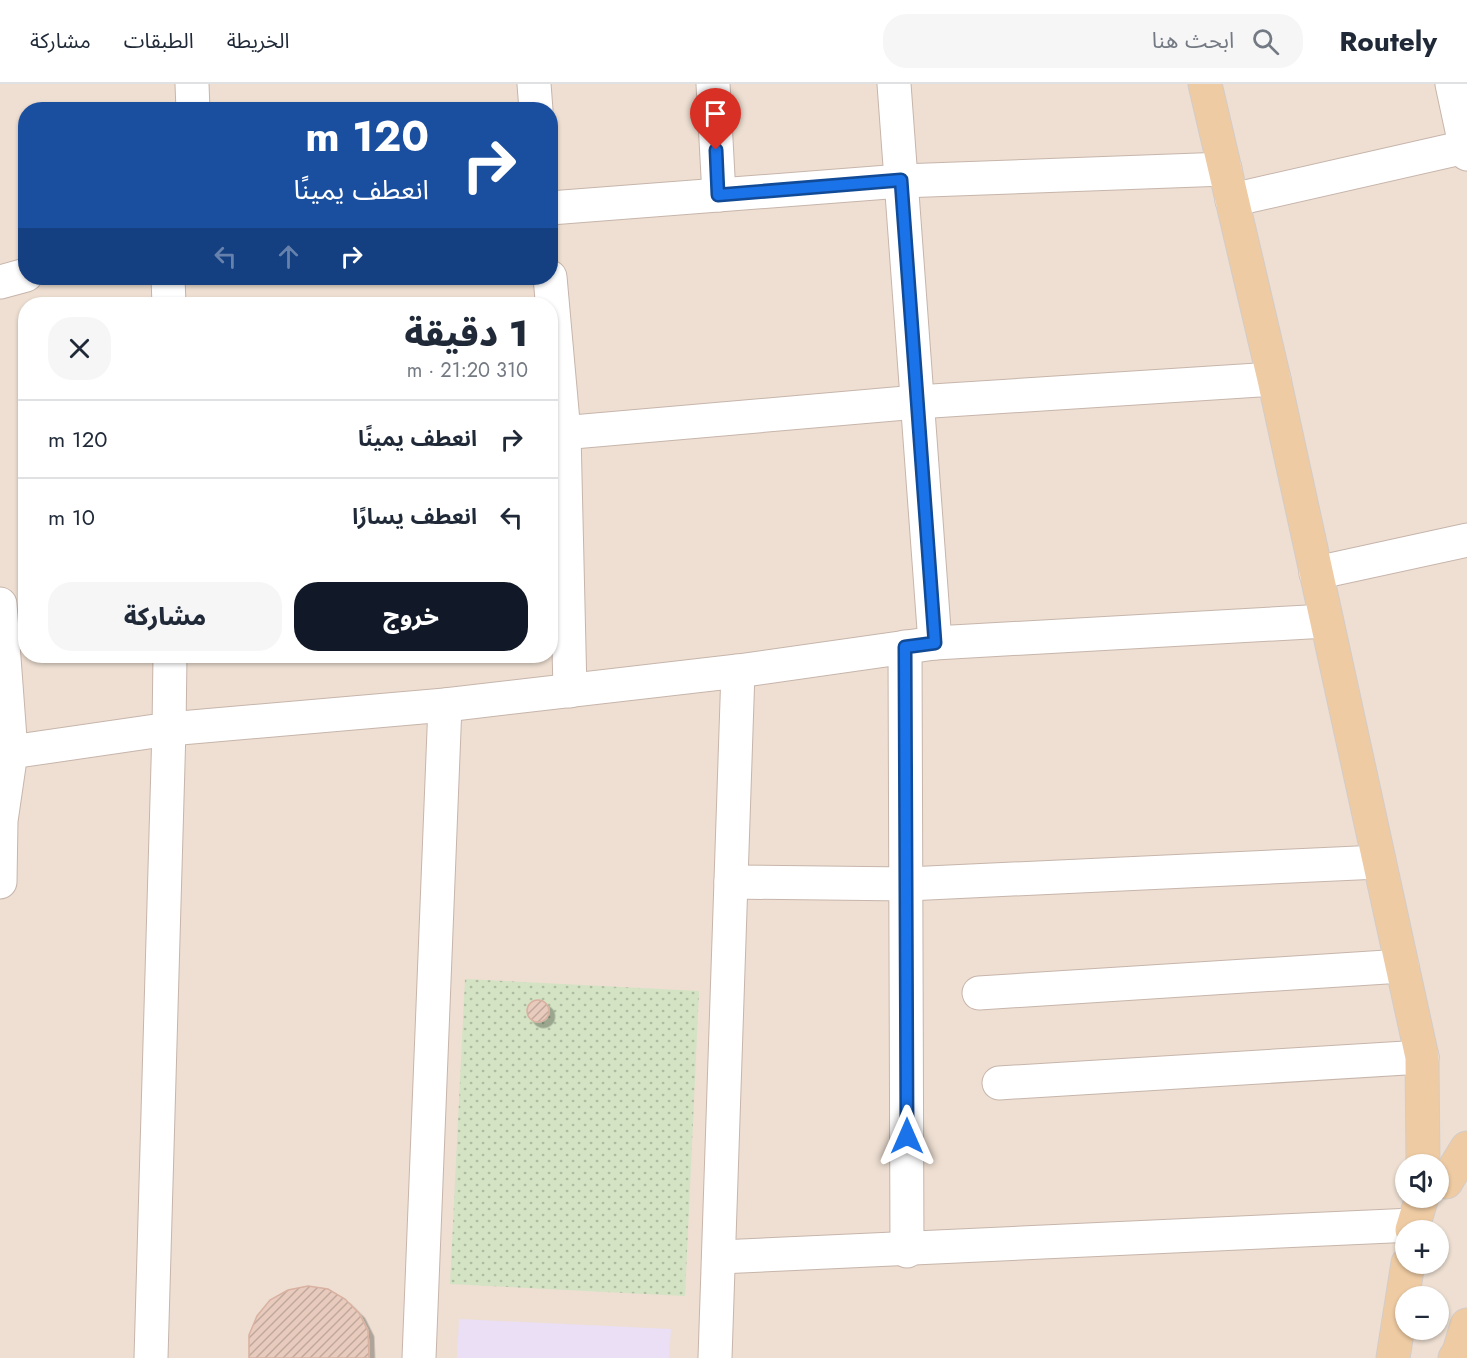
<!DOCTYPE html>
<html lang="ar">
<head>
<meta charset="utf-8">
<style>
	body { margin:0; font-family:Jost,"Noto Sans Arabic",sans-serif; background:#f6f6f7; color:#1f2937; direction:rtl; height:100vh; display:flex; flex-direction:column; font-size:22px; white-space:nowrap }
	* { box-sizing:border-box; margin:0 }
	p { font-size:20px; color:#747a83 }
	.icon { flex:none; width:33px; height:33px; fill:none; stroke:currentColor; stroke-width:2; stroke-linecap:round; stroke-linejoin:round }
	.map { position:relative; flex:1; overflow:hidden; direction:ltr }
	.sheet { position:absolute; left:18px; top:213px; width:540px; height:366px; display:flex; flex-direction:column; background:#fff; border-radius:24px; box-shadow:0 2px 4px #0004; direction:rtl }
	.sheet>* { flex:none }
	.hud { position:absolute; left:18px; top:18px; width:540px; height:183px; border-radius:24px; box-shadow:0 2px 4px #0004; direction:rtl; background:#1a4fa0; color:#fff; overflow:hidden }
	.fabs { position:absolute; left:1395px; top:1070px; display:grid; gap:12px }
	.fabs a { display:grid; place-items:center; width:54px; height:54px; border-radius:50%; background:#fff; box-shadow:0 2px 4px #0004; font-size:30px }
	.pin { position:absolute; display:grid; place-items:center; width:51px; height:51px; color:#fff; margin:-62px -26px; border-radius:50% 50% 50% 0; rotate:-45deg; box-shadow:0 0 6px #0007 }
	.pin .icon { rotate:45deg }
	.me { position:absolute; width:66px; margin:-33px; rotate:0deg; stroke-linejoin:round; filter:drop-shadow(0 0 4px #0008) }
	.turn { display:flex; align-items:center; gap:21px; height:126px; padding:0 30px; font-size:27px }
	.turn .icon { width:78px; height:78px; stroke-width:2.5 }
	.turn b { display:block; font-size:42px; line-height:51px }
	.lanes { display:flex; align-items:center; height:57px; padding:0 30px; background:#0003; justify-content:center; gap:30px; direction:ltr }
	.lanes .off { opacity:.35 }
	.round { display:grid; place-items:center; flex:none; width:63px; height:63px; border-radius:24px; background:#f6f6f7 }
	.head { display:flex; align-items:center; justify-content:space-between; height:102px; padding:0 30px }
	h1 { font-size:36px; font-weight:800; line-height:45px }
	.primary-button { display:flex; gap:12px; margin-top:auto; padding:12px 30px }
	.primary-button a { flex:1; height:69px; border-radius:24px; background:#111827; color:#fff; font-size:24px; font-weight:800; line-height:69px; text-align:center }
	.primary-button a+a { background:#f6f6f7; color:#1f2937 }
	ul { padding:0; list-style:none }
	li { display:flex; align-items:center; gap:18px; height:78px; padding:0 30px; border-top:2px solid #e0e1e3 }
	li div { flex:1 }
	li b { display:block; font-size:22px }
	li em { font-style:normal }
	header { display:flex; align-items:center; gap:36px; box-sizing:border-box; height:84px; padding:0 30px; background:#fff; border-bottom:2px solid #e0e1e3 }
	header strong { font-size:28px }
	nav { display:flex; gap:33px; margin-inline-start:auto; font-size:21px }
	.search { width:420px; height:54px; background:#f6f6f7; display:flex; align-items:center; gap:15px; box-sizing:border-box; padding:0 21px; border-radius:24px; color:#747a83; font-size:22px }
	.map>svg:first-child { display:block }
</style>
</head>
<body>
<header>
<strong>Routely</strong>
<div class="search"><svg class="icon" aria-label="search" viewBox="0 0 24 24"><circle cx="10" cy="10" r="6"/><path d="M15 15l6 6"/></svg>ابحث هنا</div>
<nav><a>الخريطة</a><a>الطبقات</a><a>مشاركة</a></nav>
</header>
<div class="map">
<svg width="1467" height="1274" viewBox="0 0 1467 1274">
	<defs>
		<pattern id="park-dots" width="8" height="8" patternUnits="userSpaceOnUse" patternTransform="scale(1.5)"><rect width="8" height="8" fill="#d3e3c3"/><path d="M2 2h.1M6 6h.1" fill="none" stroke="#afbba1" stroke-width="1.8" stroke-linecap="round"/></pattern>
		<pattern id="building-hatch" width="6" height="6" patternUnits="userSpaceOnUse" patternTransform="scale(1.5)"><rect width="6" height="6" fill="#e9cbbe"/><path d="M-1 1l2-2M0 6l6-6M5 7l2-2" fill="none" stroke="#c1a89d"/></pattern>
		<filter id="shadow"><feDropShadow dx="5.5" dy="5.5" stdDeviation="0" flood-color="#0004"/></filter>
	</defs>
	<rect width="100%" height="100%" fill="#f8ede2"/>
	<path fill="#eedfd2" fill-rule="evenodd" d="M 0,0 L 1467,0 L 1467,1274 L 0,1274 ZM 26,26 L 550,26 L 550,194 L 26,194 ZM 26,220 L 550,220 L 550,572 L 26,572 ZM 1406,1080 L 1438,1080 L 1438,1113 L 1406,1113 ZM 1406,1146 L 1438,1146 L 1438,1179 L 1406,1179 ZM 1406,1212 L 1438,1212 L 1438,1245 L 1406,1245 Z"/>
	<path fill="#eadff4" d="M 459,1235 L 671,1245 L 669,1274 L 457,1274 Z"/>
	<path fill="url(#park-dots)" d="M 465,895 L 699,907 L 685,1212 L 450,1200 Z"/>
	<g fill="url(#building-hatch)" stroke="#d9b1a0" stroke-width="1.5" filter="url(#shadow)">
		<circle cx="538" cy="927" r="11"/>
		<path d="M 308,1202 L 328,1205 L 345,1215 L 359,1229 L 368,1247 L 369,1274 L 249,1274 L 249,1251 L 257,1232 L 270,1216 L 288,1206 Z"/>
	</g>
	<g fill="none" stroke-linecap="round" stroke-linejoin="round">
		<defs>
			<g id="minor">
				<path d="M 192,0 L 193,26"/>
				<path d="M 534,0 L 536,26"/>
				<path d="M 713,0 L 719,111"/>
				<path d="M 894,0 L 935,559"/>
				<path d="M 1452,0 L 1467,70"/>
				<path d="M 1232,116 L 1465,63"/>
				<path d="M 550,124 L 901,97 L 1225,85"/>
				<path d="M 550,193 L 564,349 L 570,607"/>
				<path d="M 168,194 L 169,220"/>
				<path d="M 0,198 L 26,191"/>
				<path d="M 550,350 L 917,318 L 1274,295"/>
				<path d="M 1316,489 L 1467,456"/>
				<path d="M 0,520 L 11,668 L 1,737 L 0,798"/>
				<path d="M 905,563 L 907,1167"/>
				<path d="M 11,668 L 169,645 L 170,572"/>
				<path d="M 731,798 L 907,800 L 1379,778"/>
				<path d="M 979,909 L 1402,882"/>
				<path d="M 999,999 L 1422,973"/>
				<path d="M 719,1173 L 1413,1141"/>
				<path d="M 151,1274 L 169,645 L 445,621 L 738,587 L 935,559 L 1326,537"/>
				<path d="M 419,1274 L 445,621"/>
				<path d="M 715,1274 L 738,587"/>
			</g>
			<g id="major">
				<path d="M 1205,0 L 1274,295 L 1422,973 L 1423,1080"/>
				<path d="M 1446,1098 L 1467,1064"/>
				<path d="M 1412,1146 L 1422,1113"/>
				<path d="M 1393,1274 L 1408,1179"/>
				<path d="M 1455,1274 L 1459,1268 L 1467,1241"/>
			</g>
		</defs>
		<use href="#minor" stroke="#c7b5ab" stroke-width="35"/>
		<use href="#major" stroke="#d3ccc9" stroke-width="35"/>
		<use href="#minor" stroke="#fff" stroke-width="33"/>
		<use href="#major" stroke="#eecba3" stroke-width="33"/>
	</g>
	<g fill="none" stroke-linecap="round" stroke-linejoin="round">
		<defs>
			<path id="route" d="M 716,66 L 718,111 L 901,96 L 935,559 L 905,563 L 907,1052"/>
		</defs>
		<use href="#route" stroke="#114b97" stroke-width="15"/>
		<use href="#route" stroke="#1a73e8" stroke-width="10"/>
	</g>
</svg>
<div class="fabs">
<a><svg class="icon" aria-label="sound" viewBox="0 0 24 24"><path d="M4 9h4l5-4v14l-5-4H4zM17 9q2 3 0 6"/></svg></a>
<a>+</a>
<a>−</a>
</div>
<div class="pin" style="left:716px;top:66px;background:#d93025"><svg class="icon" aria-label="arrive" viewBox="0 0 24 24"><path d="M6 21V4h12l-3 4 3 4H6"/></svg></div>
<svg class="me" style="left:907px;top:1052px" viewBox="-20 -20 40 40"><path d="M0-17L14 15 0 8-14 15z" fill="#1a73e8" stroke="#fff" stroke-width="4"/></svg>
<div class="hud">
<div class="turn"><svg class="icon" aria-label="right" viewBox="0 0 24 24"><path d="M7 20v-9h11M14 6l5 5-5 5"/></svg><div><b>120 m</b>انعطف يمينًا</div></div>
<div class="lanes"><svg class="icon off" aria-label="left" viewBox="0 0 24 24"><path d="M17 20v-9H6M10 6l-5 5 5 5"/></svg><svg class="icon off" aria-label="ahead" viewBox="0 0 24 24"><path d="M12 20V5M6 11l6-6 6 6"/></svg><svg class="icon" aria-label="right" viewBox="0 0 24 24"><path d="M7 20v-9h11M14 6l5 5-5 5"/></svg></div>
</div>
<section class="sheet">
<div class="head"><div><h1>1 دقيقة</h1><p>310 m · 21:20</p></div><a class="round"><svg class="icon" aria-label="close" viewBox="0 0 24 24"><path d="M6 6l12 12M18 6L6 18"/></svg></a></div>
<ul>
<li><svg class="icon" aria-label="right" viewBox="0 0 24 24"><path d="M7 20v-9h11M14 6l5 5-5 5"/></svg><div><b>انعطف يمينًا</b></div><em>120 m</em></li>
<li><svg class="icon" aria-label="left" viewBox="0 0 24 24"><path d="M17 20v-9H6M10 6l-5 5 5 5"/></svg><div><b>انعطف يسارًا</b></div><em>10 m</em></li>
</ul>
<div class="primary-button"><a>خروج</a><a>مشاركة</a></div>
</section>
</div>
</body>
</html>
